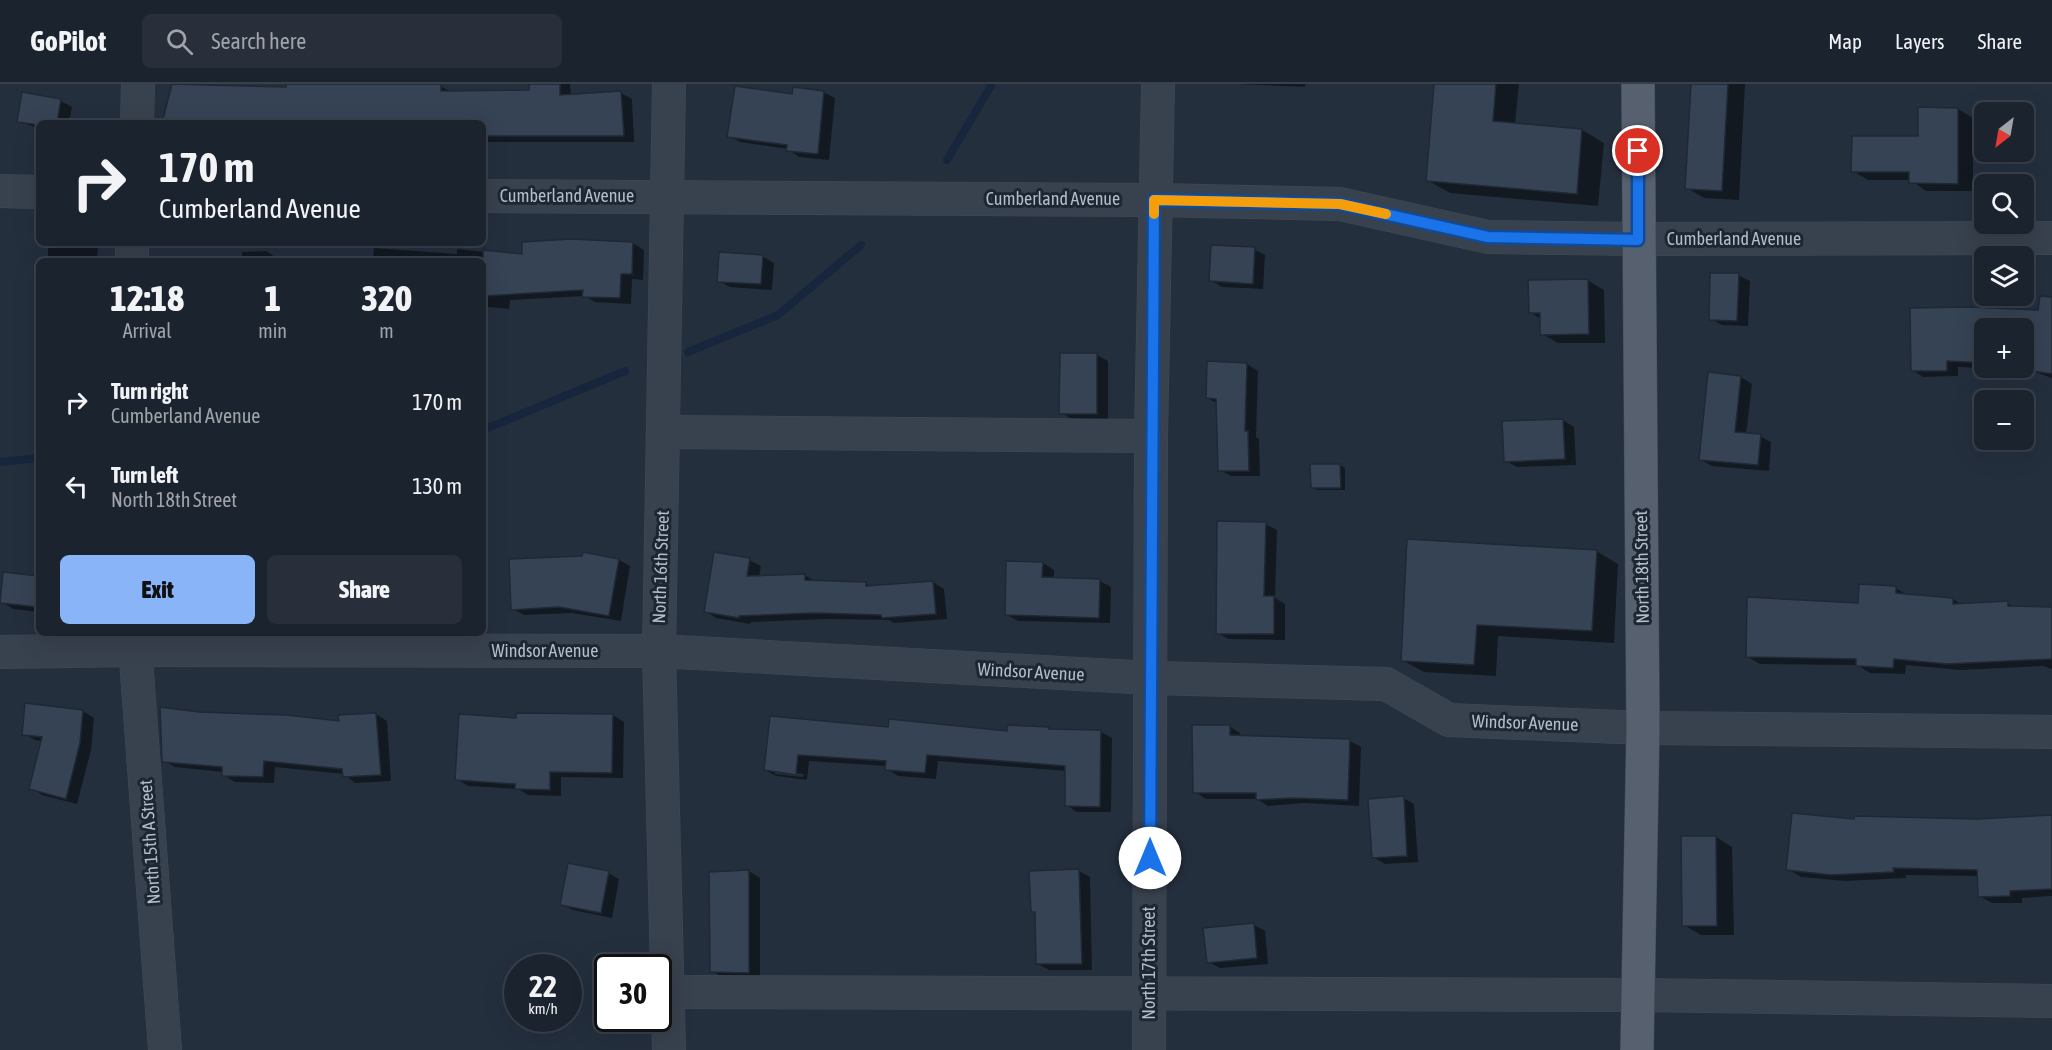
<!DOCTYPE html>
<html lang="en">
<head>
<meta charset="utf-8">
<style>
	body { margin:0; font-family:"Asap Condensed",sans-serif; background:#282f3a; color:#f1f3f6; height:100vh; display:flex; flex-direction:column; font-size:22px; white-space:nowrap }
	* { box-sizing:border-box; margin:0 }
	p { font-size:20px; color:#a0a4aa }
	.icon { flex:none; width:33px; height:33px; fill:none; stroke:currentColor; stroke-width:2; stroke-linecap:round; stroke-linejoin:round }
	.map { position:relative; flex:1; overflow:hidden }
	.side { position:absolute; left:36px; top:174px; width:450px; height:378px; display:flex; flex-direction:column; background:#1b232e; border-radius:9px; box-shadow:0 6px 24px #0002,0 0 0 2px #39404a }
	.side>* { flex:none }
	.top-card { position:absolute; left:36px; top:36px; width:450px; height:126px; border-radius:9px; box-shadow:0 6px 24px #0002,0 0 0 2px #39404a; background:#1b232e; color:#f1f3f6; overflow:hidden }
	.needle { width:39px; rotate:211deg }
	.fabs { position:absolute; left:1974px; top:18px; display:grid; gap:12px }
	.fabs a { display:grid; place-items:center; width:60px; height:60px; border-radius:9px; background:#1b232e; box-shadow:0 6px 24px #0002,0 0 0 2px #39404a; font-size:30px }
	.speed { position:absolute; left:504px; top:870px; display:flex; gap:12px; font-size:30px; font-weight:700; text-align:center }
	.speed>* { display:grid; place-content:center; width:78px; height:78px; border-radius:50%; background:#1b232e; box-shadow:0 6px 24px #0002,0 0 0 2px #39404a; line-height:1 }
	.speed small { font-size:15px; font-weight:400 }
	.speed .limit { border:3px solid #111; border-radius:9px; background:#fff; color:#111 }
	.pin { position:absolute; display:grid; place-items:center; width:51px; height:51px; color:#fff; margin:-26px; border:3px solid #fff; border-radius:50%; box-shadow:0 2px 6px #0007 }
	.me { position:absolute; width:66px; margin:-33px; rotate:0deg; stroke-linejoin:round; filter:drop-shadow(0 0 4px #0008) }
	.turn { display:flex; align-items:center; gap:21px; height:126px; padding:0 24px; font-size:27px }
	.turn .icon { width:78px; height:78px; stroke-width:2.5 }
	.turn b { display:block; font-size:42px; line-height:51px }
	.eta { display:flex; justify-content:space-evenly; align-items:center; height:102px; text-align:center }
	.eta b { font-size:36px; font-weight:800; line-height:42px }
	.cta { display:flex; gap:12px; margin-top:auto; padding:12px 24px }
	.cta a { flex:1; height:69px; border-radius:9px; background:#8ab4f8; color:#111; font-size:24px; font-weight:800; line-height:69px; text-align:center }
	.cta a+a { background:#282f3a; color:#f1f3f6 }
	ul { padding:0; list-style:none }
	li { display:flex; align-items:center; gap:18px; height:84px; padding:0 24px }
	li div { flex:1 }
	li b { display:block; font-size:22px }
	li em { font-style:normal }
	header { display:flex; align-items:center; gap:36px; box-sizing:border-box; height:84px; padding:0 30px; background:#1b232e; border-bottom:2px solid #39404a }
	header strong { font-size:28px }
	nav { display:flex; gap:33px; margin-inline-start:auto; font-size:21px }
	.search { width:420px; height:54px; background:#282f3a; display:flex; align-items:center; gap:15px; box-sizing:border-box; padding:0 21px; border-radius:9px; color:#a0a4aa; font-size:22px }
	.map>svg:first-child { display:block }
</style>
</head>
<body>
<header>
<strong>GoPilot</strong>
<div class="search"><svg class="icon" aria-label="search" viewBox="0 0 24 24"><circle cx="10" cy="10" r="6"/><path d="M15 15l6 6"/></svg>Search here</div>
<nav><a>Map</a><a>Layers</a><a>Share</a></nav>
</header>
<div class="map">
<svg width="2052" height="966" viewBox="0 0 2052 966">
	<rect width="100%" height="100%" fill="#242f3e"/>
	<g fill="#0007" fill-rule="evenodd">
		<path d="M 173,0 L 287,4 L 288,0 L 386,0 L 440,2 L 452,8 L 531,7 L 530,0 L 570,0 L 571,12 L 621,9 L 632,15 L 634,58 L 483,58 L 483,39 L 164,39 Z"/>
		<path d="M 1238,0 L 1305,0 L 1305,3 Z"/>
		<path d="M 1436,0 L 1519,0 L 1515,40 L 1582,46 L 1604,59 L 1598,122 L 1450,109 L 1427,96 Z"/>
		<path d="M 1692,0 L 1745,0 L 1739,116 L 1704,114 L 1687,104 Z"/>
		<path d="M 823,8 L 835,14 L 829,76 L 799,73 L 788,65 L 740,58 L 729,52 Z"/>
		<path d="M 23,10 L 61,17 L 72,23 L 69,39 L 39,39 L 39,45 L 19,37 Z"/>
		<path d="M 1958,25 L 1973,34 L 1973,107 L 1926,107 L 1911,96 L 1868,96 L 1853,87 L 1920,54 Z"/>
		<path d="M 571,157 L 633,159 L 644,166 L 643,196 L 632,195 L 631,220 L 595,218 L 585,212 L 510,216 L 509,225 L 488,223 L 483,220 L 483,177 L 373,177 L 374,164 L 457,170 L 457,165 L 524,172 Z"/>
		<path d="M 48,159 L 98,159 L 97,177 L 48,177 Z"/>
		<path d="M 1254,165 L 1265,171 L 1263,205 L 1222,203 L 1210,196 Z"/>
		<path d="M 266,167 L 278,175 L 301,177 L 242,177 L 242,168 Z"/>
		<path d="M 762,172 L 774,179 L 772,206 L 730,203 L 719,197 Z"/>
		<path d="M 1738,191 L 1750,197 L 1748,242 L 1722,241 L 1710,235 Z"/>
		<path d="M 1587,196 L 1604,206 L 1605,259 L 1558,259 L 1542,250 L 1541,235 L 1531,229 Z"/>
		<path d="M 1912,226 L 2052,227 L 2052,294 L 2030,286 L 1958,283 L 1958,292 L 1923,293 L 1912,286 ZM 1984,244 L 2024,244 L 2024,284 L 1984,284 Z"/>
		<path d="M 1097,271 L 1108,277 L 1108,336 L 1072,335 L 1061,329 Z"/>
		<path d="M 1247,280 L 1258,287 L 1256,353 L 1259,355 L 1260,392 L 1231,392 L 1220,386 L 1218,320 L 1207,314 Z"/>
		<path d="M 1710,289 L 1741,293 L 1752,300 L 1746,351 L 1760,352 L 1771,358 L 1769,387 L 1712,382 L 1701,376 Z"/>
		<path d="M 1563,336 L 1574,343 L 1576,381 L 1517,383 L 1506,377 Z"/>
		<path d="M 1340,381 L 1345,384 L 1345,406 L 1317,406 L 1312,403 Z"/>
		<path d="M 1265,440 L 1277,446 L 1275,514 L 1285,520 L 1285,556 L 1229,555 L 1217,549 Z"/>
		<path d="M 1596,467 L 1618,480 L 1614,559 L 1498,552 L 1496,592 L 1424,588 L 1402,576 Z"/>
		<path d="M 584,470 L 619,476 L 630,482 L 621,537 L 572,529 L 524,531 L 513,525 L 583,474 Z"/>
		<path d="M 749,476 L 761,482 L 759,493 L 804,491 L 815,497 L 865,499 L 872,503 L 933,498 L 944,505 L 947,535 L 894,539 L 889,536 L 827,535 L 751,538 L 750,540 L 716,534 L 705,527 Z"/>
		<path d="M 1043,479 L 1054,486 L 1054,495 L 1100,497 L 1111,503 L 1110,539 L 1018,537 L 1006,530 Z"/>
		<path d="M 5,490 L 39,493 L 39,528 L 13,525 L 2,518 Z"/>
		<path d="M 1895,504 L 1908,511 L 1953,515 L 1962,521 L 2007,519 L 2016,524 L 2052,525 L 2052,585 L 2043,582 L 1960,586 L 1906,581 L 1905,590 L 1870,589 L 1857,581 L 1760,580 L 1748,573 Z"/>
		<path d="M 27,621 L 83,627 L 94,634 L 91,666 L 77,720 L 42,711 L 31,704 L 43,657 L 35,656 L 24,650 Z"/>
		<path d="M 199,630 L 340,638 L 340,632 L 376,630 L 387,637 L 391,697 L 355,699 L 344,690 L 275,683 L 274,699 L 235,698 L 223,691 L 223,688 L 175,683 L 164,677 Z"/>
		<path d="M 613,631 L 624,638 L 623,694 L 561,693 L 561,712 L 528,711 L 518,705 L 468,702 L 457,695 L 517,635 Z"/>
		<path d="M 772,633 L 890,644 L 1008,649 L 1049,644 L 1054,647 L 1101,648 L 1112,654 L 1111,728 L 1077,728 L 1066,721 L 1067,687 L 938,677 L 936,695 L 898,692 L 887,685 L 887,682 L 809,677 L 807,696 L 776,692 L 765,686 ZM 775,686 L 804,690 L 803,693 L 775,690 Z"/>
		<path d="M 1229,642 L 1240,649 L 1241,653 L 1350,657 L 1361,663 L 1359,722 L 1304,719 L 1268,722 L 1257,715 L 1206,715 L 1195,708 Z"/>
		<path d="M 1403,714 L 1414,720 L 1418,778 L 1385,780 L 1373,773 Z"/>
		<path d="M 2052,732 L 2052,812 L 2022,814 L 2022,819 L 1992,819 L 1979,812 L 1979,792 L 1906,791 L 1906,794 L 1845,797 L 1801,793 L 1788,785 L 1856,737 L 1977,737 Z"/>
		<path d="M 1716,753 L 1732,763 L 1734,851 L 1701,851 L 1684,841 Z"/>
		<path d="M 749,787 L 760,794 L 760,894 L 723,893 L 711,887 Z"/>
		<path d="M 1079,787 L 1090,793 L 1092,886 L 1049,886 L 1038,880 L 1037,830 L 1032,827 Z"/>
		<path d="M 608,789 L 619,795 L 612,834 L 573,826 L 561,820 Z"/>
		<path d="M 1254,841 L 1265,847 L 1268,880 L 1220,884 L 1208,878 Z"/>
	</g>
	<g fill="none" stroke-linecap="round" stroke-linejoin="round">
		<g stroke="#17263c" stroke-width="8">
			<path d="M 947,76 L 992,0"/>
			<path d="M 688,268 L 778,231 L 861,161"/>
			<path d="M 483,346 L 625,287"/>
			<path d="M 0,378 L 39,374"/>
		</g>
	</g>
	<g fill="#364354" stroke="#1f2835" stroke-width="1.5">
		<path d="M 172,0 L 286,3 L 286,0 L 441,0 L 441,7 L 529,6 L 529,0 L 560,0 L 560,11 L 621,7 L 624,52 L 483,52 L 483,39 L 162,39 Z"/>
		<path d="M 1434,0 L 1496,0 L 1493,37 L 1582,45 L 1577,110 L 1426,97 Z"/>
		<path d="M 1691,0 L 1728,0 L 1722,107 L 1685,105 Z"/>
		<path d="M 735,2 L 792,10 L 793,3 L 824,7 L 818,70 L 786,67 L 787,61 L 727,53 Z"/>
		<path d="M 22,8 L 61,15 L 57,39 L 39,39 L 39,41 L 17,38 Z"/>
		<path d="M 1918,23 L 1958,24 L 1958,100 L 1909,99 L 1909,88 L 1851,88 L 1852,52 L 1918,52 Z"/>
		<path d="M 571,155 L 633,158 L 632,190 L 621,190 L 620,214 L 582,213 L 583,206 L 483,212 L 483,166 L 522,170 L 522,158 Z"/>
		<path d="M 1211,161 L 1255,163 L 1253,200 L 1209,197 Z"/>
		<path d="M 719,168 L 763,171 L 761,200 L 717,198 Z"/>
		<path d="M 1710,189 L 1739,189 L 1737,237 L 1709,236 Z"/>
		<path d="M 1588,195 L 1589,250 L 1540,251 L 1540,229 L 1529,229 L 1528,196 Z"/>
		<path d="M 2040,212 L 2052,213 L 2052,290 L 2028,286 L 2035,244 L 1984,244 L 1984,279 L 1947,277 L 1947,287 L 1911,287 L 1910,224 L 1970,223 L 2038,226 Z"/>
		<path d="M 1060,269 L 1097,269 L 1097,330 L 1059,330 Z"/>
		<path d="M 1207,277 L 1247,279 L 1245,347 L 1248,347 L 1249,387 L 1218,387 L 1216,315 L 1206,314 Z"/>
		<path d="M 1708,288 L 1741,292 L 1735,348 L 1761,350 L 1758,381 L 1699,376 Z"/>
		<path d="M 1563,335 L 1565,375 L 1504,378 L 1502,337 Z"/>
		<path d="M 1310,380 L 1340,380 L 1341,404 L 1311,404 Z"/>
		<path d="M 1217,437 L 1266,438 L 1264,512 L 1274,512 L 1274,550 L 1216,550 Z"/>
		<path d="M 1407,455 L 1597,466 L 1592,547 L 1477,541 L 1474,581 L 1401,577 Z"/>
		<path d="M 583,468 L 619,475 L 609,532 L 559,523 L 511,526 L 509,475 L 582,472 Z"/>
		<path d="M 714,468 L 750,474 L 747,492 L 805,490 L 805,496 L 866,498 L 866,502 L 933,497 L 936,530 L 882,534 L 881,531 L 815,529 L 739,532 L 739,534 L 704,528 Z"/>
		<path d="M 1006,477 L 1043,478 L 1042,493 L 1100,495 L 1099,534 L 1005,531 Z"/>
		<path d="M 3,488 L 39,492 L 37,523 L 0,519 Z"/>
		<path d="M 1859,500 L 1896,502 L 1896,509 L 1953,514 L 1953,520 L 2008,517 L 2008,522 L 2052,523 L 2052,575 L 1947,580 L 1894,575 L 1893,584 L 1856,582 L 1856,575 L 1746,573 L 1747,513 L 1858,519 Z"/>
		<path d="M 25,619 L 83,626 L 80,659 L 66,715 L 29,705 L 42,653 L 22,651 Z"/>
		<path d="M 160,623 L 199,628 L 287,631 L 339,637 L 338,631 L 376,629 L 381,691 L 343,693 L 342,685 L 264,677 L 263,693 L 222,692 L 222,683 L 162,678 Z"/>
		<path d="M 516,629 L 613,630 L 612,689 L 550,688 L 550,706 L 515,705 L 515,700 L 455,696 L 459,630 L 516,634 Z"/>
		<path d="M 770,632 L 888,643 L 889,635 L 1007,647 L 1007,641 L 1049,643 L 1049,645 L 1101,646 L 1100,723 L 1065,722 L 1065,682 L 927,671 L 925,689 L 885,686 L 886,677 L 798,671 L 796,691 L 764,686 Z"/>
		<path d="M 1192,641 L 1230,641 L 1230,651 L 1350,655 L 1348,716 L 1292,714 L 1256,716 L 1256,709 L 1193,709 Z"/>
		<path d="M 1404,712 L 1407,772 L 1372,774 L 1368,715 Z"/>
		<path d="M 1792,729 L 1854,735 L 1854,732 L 1977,735 L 2052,731 L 2052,805 L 2010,807 L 2010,812 L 1978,813 L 1977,786 L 1893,784 L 1894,788 L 1831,791 L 1786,786 Z"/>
		<path d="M 1681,752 L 1716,752 L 1717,842 L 1682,842 Z"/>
		<path d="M 568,779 L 609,787 L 601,829 L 560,821 Z"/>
		<path d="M 1079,785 L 1082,880 L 1036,880 L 1035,828 L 1031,828 L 1029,787 Z"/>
		<path d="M 749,786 L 749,889 L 710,888 L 709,788 Z"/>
		<path d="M 1254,839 L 1257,874 L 1207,879 L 1203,844 Z"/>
	</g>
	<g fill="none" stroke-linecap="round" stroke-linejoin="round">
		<defs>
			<g id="minor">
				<path d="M 137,39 L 138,0"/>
				<path d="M 0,107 L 39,108"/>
				<path d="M 483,112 L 1154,116 L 1340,120 L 1488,153 L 1638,155 L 2052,154"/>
				<path d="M 132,177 L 132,159"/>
				<path d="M 665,348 L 1151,352"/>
				<path d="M 134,549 L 165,966"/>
				<path d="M 0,568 L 135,566 L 659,567 L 1151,594 L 1386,600 L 1449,636 L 1643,644 L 2052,648"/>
				<path d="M 667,908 L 1638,911 L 2052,917"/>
				<path d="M 669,966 L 659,567 L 669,0"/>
				<path d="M 1149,966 L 1151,352 L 1158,0"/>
			</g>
			<path id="major" d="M 1637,966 L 1643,644 L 1638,0"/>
		</defs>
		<use href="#minor" stroke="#414a57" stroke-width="34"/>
		<use href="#major" stroke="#414a57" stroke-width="34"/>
		<use href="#minor" stroke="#38414e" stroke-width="33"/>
		<use href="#major" stroke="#56606e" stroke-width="33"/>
	</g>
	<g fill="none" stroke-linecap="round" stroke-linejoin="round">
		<defs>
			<path id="route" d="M 1150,774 L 1154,116 L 1340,120 L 1488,153 L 1638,156 L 1638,67"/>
		</defs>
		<use href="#route" stroke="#114b97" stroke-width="15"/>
		<use href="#route" stroke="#1a73e8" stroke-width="10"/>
		<path stroke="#f59e0b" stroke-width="10" d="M 1154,130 L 1154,116 L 1340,120 L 1386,130"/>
	</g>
	<g text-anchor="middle" stroke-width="6" stroke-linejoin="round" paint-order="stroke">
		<g font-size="18" fill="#b4bcc9" stroke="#1d2633">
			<text x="567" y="118">Cumberland Avenue</text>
			<text x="1053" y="121">Cumberland Avenue</text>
			<text x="1734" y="161">Cumberland Avenue</text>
			<text transform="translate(661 483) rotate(-88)" y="6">North 16th Street</text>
			<text transform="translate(1642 483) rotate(-91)" y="6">North 18th Street</text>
			<text x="545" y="573">Windsor Avenue</text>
			<text transform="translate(1031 588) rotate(3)" y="6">Windsor Avenue</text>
			<text transform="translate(1525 639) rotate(2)" y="6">Windsor Avenue</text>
			<text transform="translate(150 758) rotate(-94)" y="6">North 15th A Street</text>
			<text transform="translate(1149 879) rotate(-90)" y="6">North 17th Street</text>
		</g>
	</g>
</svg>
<div class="fabs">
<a><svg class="needle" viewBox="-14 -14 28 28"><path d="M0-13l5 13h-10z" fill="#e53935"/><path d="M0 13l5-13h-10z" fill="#a0a4aa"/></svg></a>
<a><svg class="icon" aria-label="search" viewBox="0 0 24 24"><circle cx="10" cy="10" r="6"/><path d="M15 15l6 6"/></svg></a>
<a><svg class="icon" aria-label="layers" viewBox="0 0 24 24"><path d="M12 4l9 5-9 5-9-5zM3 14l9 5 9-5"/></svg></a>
<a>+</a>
<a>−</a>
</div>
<div class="speed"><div>22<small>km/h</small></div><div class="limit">30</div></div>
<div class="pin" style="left:1638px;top:67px;background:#d93025"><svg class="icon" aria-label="arrive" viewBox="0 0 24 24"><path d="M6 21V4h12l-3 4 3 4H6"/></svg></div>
<svg class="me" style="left:1150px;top:774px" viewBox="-20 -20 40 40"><circle r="19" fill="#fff"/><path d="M0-13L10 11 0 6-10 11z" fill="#1a73e8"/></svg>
<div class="top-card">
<div class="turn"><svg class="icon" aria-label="right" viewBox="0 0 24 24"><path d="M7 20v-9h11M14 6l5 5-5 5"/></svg><div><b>170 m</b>Cumberland Avenue</div></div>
</div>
<section class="side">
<div class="eta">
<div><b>12:18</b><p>Arrival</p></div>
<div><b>1</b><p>min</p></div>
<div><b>320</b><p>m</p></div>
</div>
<ul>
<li><svg class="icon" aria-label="right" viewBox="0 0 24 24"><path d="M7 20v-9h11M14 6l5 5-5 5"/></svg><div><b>Turn right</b><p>Cumberland Avenue</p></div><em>170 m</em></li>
<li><svg class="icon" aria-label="left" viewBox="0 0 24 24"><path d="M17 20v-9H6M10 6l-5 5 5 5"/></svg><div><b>Turn left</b><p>North 18th Street</p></div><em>130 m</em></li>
</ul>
<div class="cta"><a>Exit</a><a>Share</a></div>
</section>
</div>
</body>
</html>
